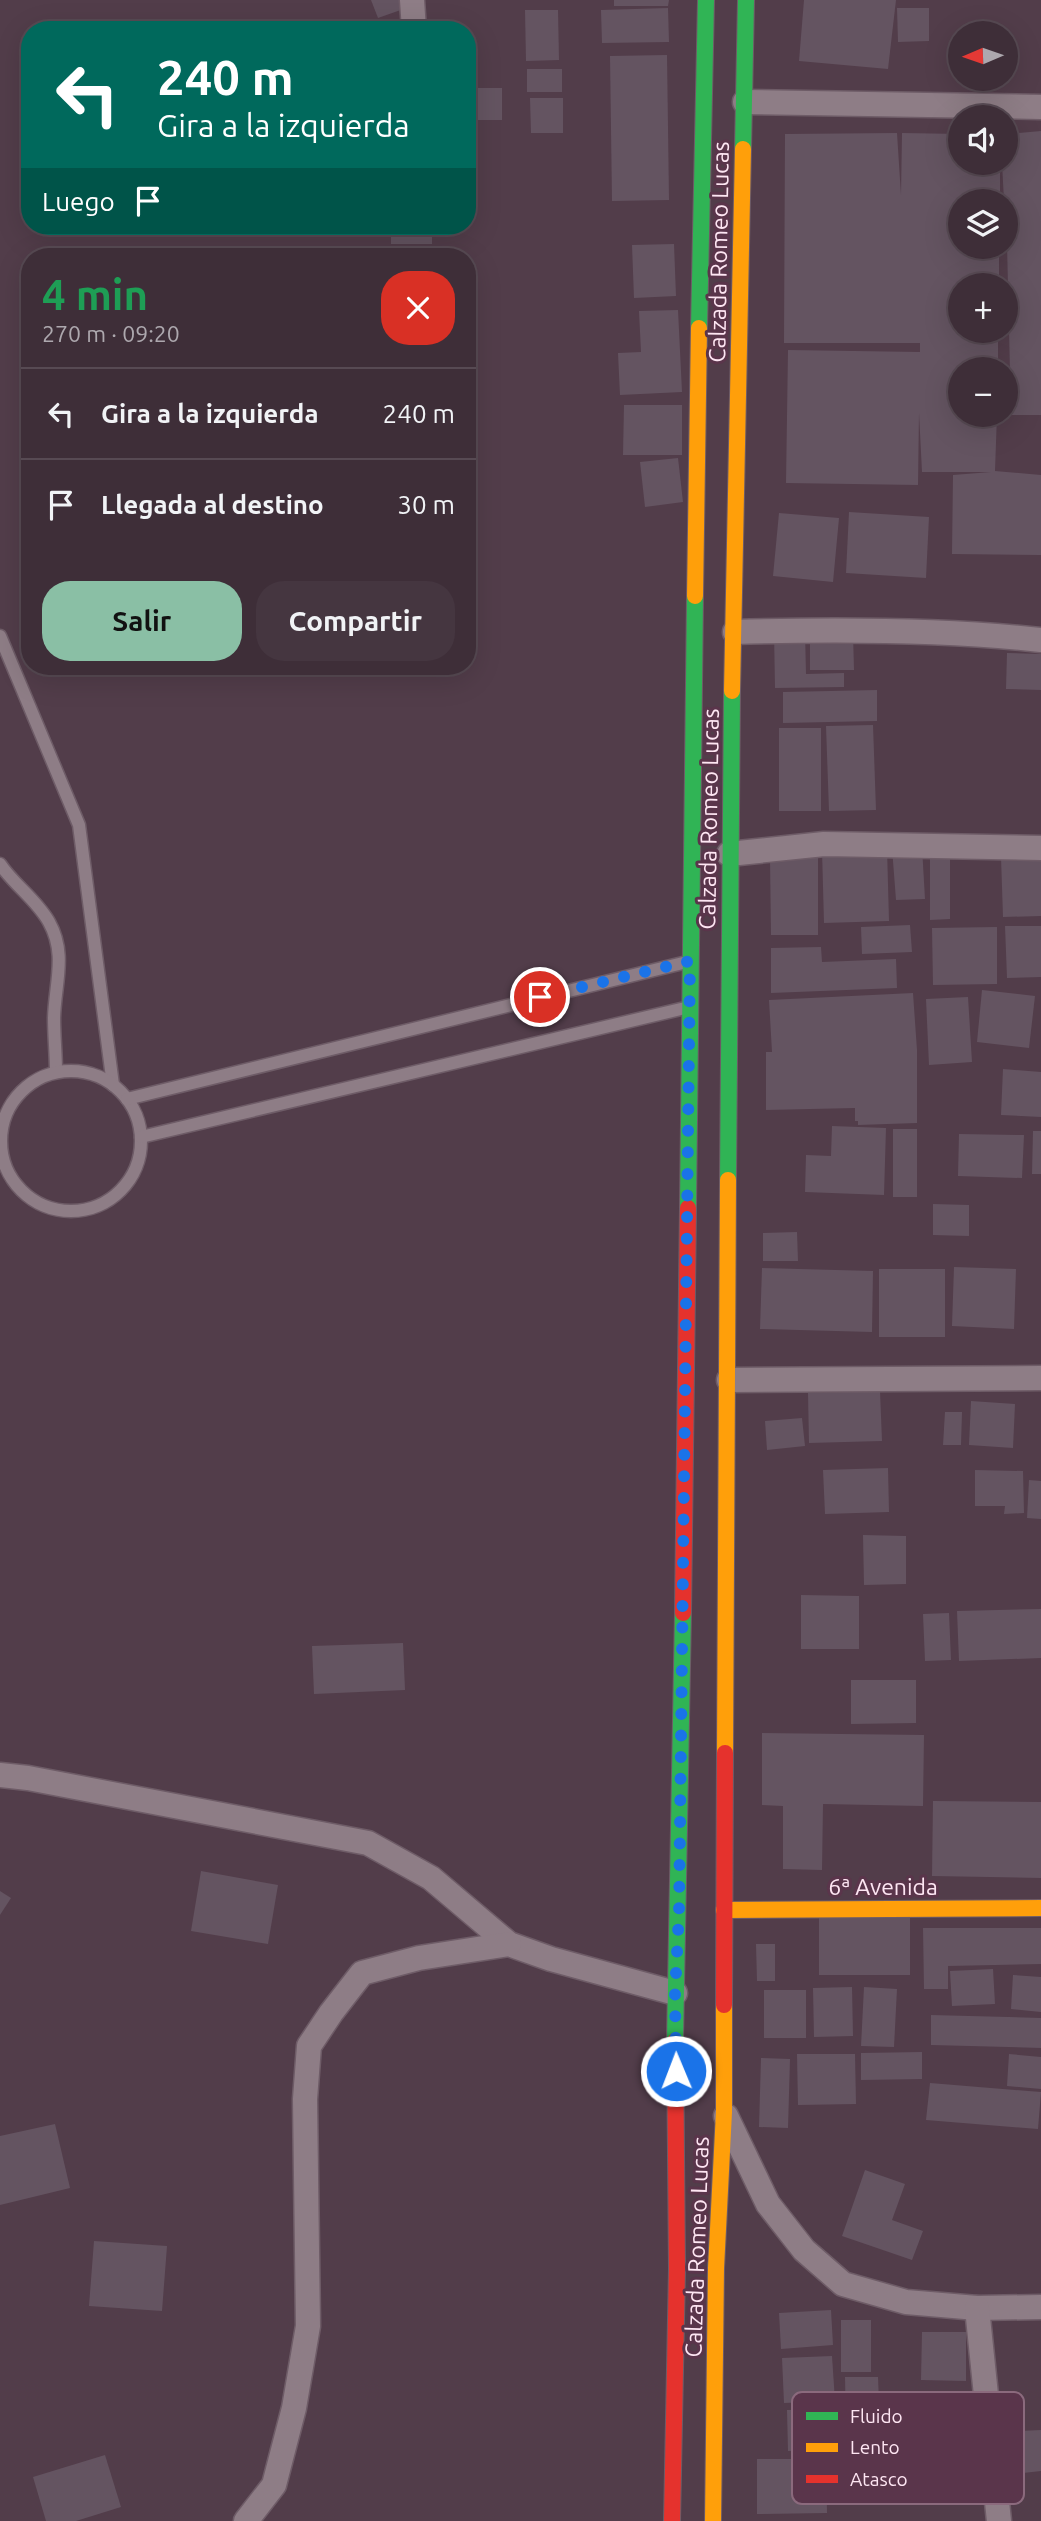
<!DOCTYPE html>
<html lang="es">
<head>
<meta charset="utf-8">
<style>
	body { margin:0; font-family:Ubuntu,sans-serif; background:#453640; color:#f1f3f6; height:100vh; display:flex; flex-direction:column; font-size:26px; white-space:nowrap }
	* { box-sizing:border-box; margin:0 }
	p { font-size:23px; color:#ada8ae }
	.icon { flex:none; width:38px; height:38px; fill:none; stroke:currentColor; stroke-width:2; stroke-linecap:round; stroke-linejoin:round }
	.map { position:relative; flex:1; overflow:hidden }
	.details { position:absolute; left:21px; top:248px; width:455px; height:427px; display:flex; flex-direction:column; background:#3e2e38; border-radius:28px; box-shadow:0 7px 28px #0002,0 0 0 2px #574a53 }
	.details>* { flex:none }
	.top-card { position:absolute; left:21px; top:21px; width:455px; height:214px; border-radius:28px; box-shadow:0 7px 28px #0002,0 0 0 2px #574a53; background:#00695c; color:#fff; overflow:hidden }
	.needle { width:46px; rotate:268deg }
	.tools { position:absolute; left:948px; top:21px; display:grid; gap:14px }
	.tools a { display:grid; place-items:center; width:70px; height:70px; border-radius:50%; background:#3e2e38; box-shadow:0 7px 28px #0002,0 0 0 2px #574a53; font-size:35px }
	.pin { position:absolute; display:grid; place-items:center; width:60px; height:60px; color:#fff; margin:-30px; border:4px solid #fff; border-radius:50%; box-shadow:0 2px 7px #0007 }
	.me { position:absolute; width:77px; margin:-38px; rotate:359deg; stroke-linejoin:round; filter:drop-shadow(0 0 5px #0008) }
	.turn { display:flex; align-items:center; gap:24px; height:147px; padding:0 21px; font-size:32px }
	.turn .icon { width:91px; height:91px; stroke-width:2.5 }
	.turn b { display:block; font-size:49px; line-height:60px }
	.then { display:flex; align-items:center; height:66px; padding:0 21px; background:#0003; gap:14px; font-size:26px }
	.round { display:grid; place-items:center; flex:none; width:74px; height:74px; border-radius:28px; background:#453640 }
	.summary { display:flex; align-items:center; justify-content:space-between; height:119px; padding:0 21px }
	h1 { font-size:42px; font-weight:600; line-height:52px; color:#1e9e55 }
	.cta { display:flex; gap:14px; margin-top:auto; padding:14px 21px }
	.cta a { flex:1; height:80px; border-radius:28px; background:#8abfa5; color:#111; font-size:28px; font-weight:600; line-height:80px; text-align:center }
	.cta a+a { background:#453640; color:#f1f3f6 }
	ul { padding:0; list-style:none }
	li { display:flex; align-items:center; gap:21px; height:91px; padding:0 21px; border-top:2px solid #574a53 }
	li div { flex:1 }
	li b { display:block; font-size:26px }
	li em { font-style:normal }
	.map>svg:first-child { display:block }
</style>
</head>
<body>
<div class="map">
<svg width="1041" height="2521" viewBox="0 0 1041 2521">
	<rect width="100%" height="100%" fill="#523d4a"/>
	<g fill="#645461">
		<path d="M 371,0 L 410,0 L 412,6 L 378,18 Z"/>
		<path d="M 614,0 L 669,0 L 668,6 L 614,6 Z"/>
		<path d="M 804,0 L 896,0 L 888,69 L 799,61 Z"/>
		<path d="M 668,8 L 669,42 L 602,43 L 601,10 Z"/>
		<path d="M 897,8 L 929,8 L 929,41 L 898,42 Z"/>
		<path d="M 525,10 L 558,10 L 559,60 L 526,61 Z"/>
		<path d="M 667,55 L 669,200 L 612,201 L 610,56 Z"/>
		<rect x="527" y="69" width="35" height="23"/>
		<path d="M 470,88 L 502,88 L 502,120 L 469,120 Z"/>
		<path d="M 530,98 L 563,98 L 563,133 L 531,133 Z"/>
		<path d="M 1041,131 L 1041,415 L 1011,415 L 1006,201 L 1004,201 L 1002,163 L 1006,163 L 1006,134 Z"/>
		<path d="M 897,133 L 901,195 L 902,133 L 961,134 L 961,163 L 1000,163 L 1000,201 L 961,201 L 961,247 L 999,247 L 999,285 L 961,285 L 961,331 L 998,331 L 998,369 L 961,369 L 961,415 L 997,415 L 995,471 L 1041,475 L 1041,555 L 952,554 L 953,475 L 991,472 L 922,472 L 919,413 L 918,485 L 786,483 L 788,350 L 920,352 L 920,343 L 784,343 L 785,134 Z"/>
		<rect x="391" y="226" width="41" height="18"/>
		<path d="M 674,244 L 676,296 L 634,298 L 632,245 Z"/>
		<path d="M 678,310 L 682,392 L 620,395 L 618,353 L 641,352 L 639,311 Z"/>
		<path d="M 624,405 L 682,405 L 682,455 L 623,455 Z"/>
		<path d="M 678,458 L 683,502 L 645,507 L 640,462 Z"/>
		<path d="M 849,512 L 929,517 L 926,578 L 846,573 Z"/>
		<path d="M 779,513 L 839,518 L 833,582 L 773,576 Z"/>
		<path d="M 805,631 L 806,674 L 844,673 L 844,687 L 775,688 L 774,632 Z"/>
		<path d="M 810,633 L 853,633 L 854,670 L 810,670 Z"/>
		<path d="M 1007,653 L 1041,654 L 1041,690 L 1006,689 Z"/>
		<path d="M 877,690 L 877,721 L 783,723 L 783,692 Z"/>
		<path d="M 873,725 L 876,810 L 829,811 L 826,726 Z"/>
		<rect x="779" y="728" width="42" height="83"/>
		<path d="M 922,847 L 925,899 L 896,900 L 892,848 Z"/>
		<path d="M 887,848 L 889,921 L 824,923 L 822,850 Z"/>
		<path d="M 930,851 L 950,851 L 950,919 L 930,920 Z"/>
		<path d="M 1041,856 L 1041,916 L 1003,917 L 1001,857 Z"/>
		<path d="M 818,857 L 818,935 L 771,935 L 770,858 Z"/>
		<path d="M 910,925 L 912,952 L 862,954 L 861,927 Z"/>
		<path d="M 1005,926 L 1041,926 L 1041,977 L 1007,978 Z"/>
		<path d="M 997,927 L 997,984 L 933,985 L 932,928 Z"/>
		<path d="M 821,947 L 822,962 L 896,959 L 897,988 L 771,993 L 771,948 Z"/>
		<path d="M 982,990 L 1035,996 L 1029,1048 L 977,1042 Z"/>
		<path d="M 913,993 L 917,1050 L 917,1123 L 858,1125 L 858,1121 L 855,1121 L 855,1108 L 766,1110 L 766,1052 L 772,1052 L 769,1000 Z"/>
		<path d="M 968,997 L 972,1062 L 929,1065 L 926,999 Z"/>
		<path d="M 1003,1069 L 1041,1072 L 1041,1117 L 1001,1115 Z"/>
		<path d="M 832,1126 L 886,1128 L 884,1195 L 805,1192 L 806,1155 L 831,1156 Z"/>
		<rect x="893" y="1129" width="24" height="68"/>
		<path d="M 1033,1131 L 1041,1131 L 1041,1174 L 1032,1174 Z"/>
		<path d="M 959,1134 L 1024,1135 L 1022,1178 L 958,1176 Z"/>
		<path d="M 933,1204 L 969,1205 L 969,1236 L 933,1235 Z"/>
		<path d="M 797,1232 L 798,1261 L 763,1261 L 763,1233 Z"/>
		<path d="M 954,1267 L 1016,1269 L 1014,1329 L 952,1326 Z"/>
		<path d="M 762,1268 L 873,1271 L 872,1332 L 760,1329 Z"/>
		<rect x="879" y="1269" width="66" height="68"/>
		<path d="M 880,1391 L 882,1441 L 809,1443 L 808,1393 Z"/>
		<path d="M 971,1401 L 1015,1404 L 1013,1448 L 969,1445 Z"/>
		<path d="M 945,1412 L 962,1412 L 961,1445 L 943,1445 Z"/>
		<path d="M 802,1418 L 805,1446 L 767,1450 L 765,1421 Z"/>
		<path d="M 888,1468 L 889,1512 L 825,1514 L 823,1470 Z"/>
		<path d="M 975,1470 L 1023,1471 L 1024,1513 L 1004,1514 L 1005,1506 L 975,1506 Z"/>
		<path d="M 1029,1480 L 1041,1481 L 1041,1519 L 1027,1518 Z"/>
		<path d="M 863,1535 L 906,1536 L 906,1584 L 864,1585 Z"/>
		<path d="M 801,1595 L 859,1596 L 859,1649 L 801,1649 Z"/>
		<path d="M 1041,1609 L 1041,1658 L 959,1661 L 957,1611 Z"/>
		<path d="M 949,1613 L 951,1660 L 925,1661 L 923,1614 Z"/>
		<path d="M 403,1643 L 405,1690 L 314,1694 L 312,1646 Z"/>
		<path d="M 851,1680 L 916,1680 L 916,1723 L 851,1724 Z"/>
		<path d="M 762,1733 L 924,1735 L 923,1806 L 823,1804 L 822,1870 L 783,1869 L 783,1806 L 762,1805 Z"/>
		<path d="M 933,1801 L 1041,1802 L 1041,1878 L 932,1876 Z"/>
		<path d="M 201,1871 L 278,1885 L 268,1944 L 191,1931 Z"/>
		<path d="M 0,1891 L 11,1898 L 0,1915 Z"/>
		<rect x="819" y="1917" width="91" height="58"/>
		<path d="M 923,1928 L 1041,1928 L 1041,1964 L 948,1966 L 948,1989 L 924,1989 Z"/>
		<path d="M 756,1944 L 775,1944 L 775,1981 L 757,1981 Z"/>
		<path d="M 993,1969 L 995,2004 L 952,2006 L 950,1971 Z"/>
		<path d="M 1013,1975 L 1041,1977 L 1041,2012 L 1011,2009 Z"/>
		<path d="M 852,1987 L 853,2036 L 814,2037 L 813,1988 Z"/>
		<path d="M 864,1987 L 897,1989 L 894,2047 L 861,2046 Z"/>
		<rect x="764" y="1990" width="42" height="48"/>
		<path d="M 931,2015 L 1041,2018 L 1041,2048 L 931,2045 Z"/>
		<path d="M 922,2052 L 922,2079 L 861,2080 L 861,2053 Z"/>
		<path d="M 797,2054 L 855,2054 L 856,2104 L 798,2105 Z"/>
		<path d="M 1009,2054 L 1041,2057 L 1041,2089 L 1007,2086 Z"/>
		<path d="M 761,2058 L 790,2059 L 788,2128 L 759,2127 Z"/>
		<path d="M 930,2083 L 1041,2092 L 1038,2129 L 926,2120 Z"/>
		<path d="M 55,2124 L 70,2188 L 0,2205 L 0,2136 Z"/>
		<path d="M 865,2170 L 905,2184 L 892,2220 L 923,2231 L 912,2260 L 842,2236 Z"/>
		<path d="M 94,2241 L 167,2246 L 162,2311 L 89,2306 Z"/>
		<path d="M 831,2310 L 833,2345 L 781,2349 L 779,2313 Z"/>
		<rect x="841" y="2320" width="30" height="52"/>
		<path d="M 922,2332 L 966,2332 L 966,2381 L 921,2380 Z"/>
		<path d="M 832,2356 L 835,2401 L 784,2403 L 782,2358 Z"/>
		<path d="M 845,2377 L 878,2377 L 880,2427 L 846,2429 Z"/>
		<path d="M 834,2409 L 835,2450 L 788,2451 L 787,2410 Z"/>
		<path d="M 1041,2430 L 1041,2471 L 1023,2473 L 1020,2431 Z"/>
		<path d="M 105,2455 L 121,2507 L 76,2521 L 46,2521 L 33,2477 Z"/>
		<path d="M 757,2459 L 826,2459 L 827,2513 L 757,2514 Z"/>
	</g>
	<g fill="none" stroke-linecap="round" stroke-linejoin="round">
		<defs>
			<g id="lane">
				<path d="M 0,636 L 79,825 L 113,1085"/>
				<path d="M 0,864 C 14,885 36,899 49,922 C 67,954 55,983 54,1018 C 54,1036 56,1054 56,1072"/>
				<circle cx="71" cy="1141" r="70"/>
				<path d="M 127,1099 L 687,962"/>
				<path d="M 141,1137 L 685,1008"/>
			</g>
			<g id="street">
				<path d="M 412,0 L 414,30"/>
				<path d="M 745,102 L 1041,107"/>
				<path d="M 735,632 C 836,629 940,629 1041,640"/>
				<path d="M 729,854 L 824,844 L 1041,848"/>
				<path d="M 729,1380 L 1041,1378"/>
				<path d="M 0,1775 L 28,1778 L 368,1843 L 431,1878 L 509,1944 L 551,1959 L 675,1993"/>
				<path d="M 726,2116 L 768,2204 L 804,2250 L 843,2284 L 906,2302 L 977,2308 L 1041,2307"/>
				<path d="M 977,2308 L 999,2521"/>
				<path d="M 246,2521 L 274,2485 L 294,2408 L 308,2326 L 305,2099 L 309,2046 L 331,2013 L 362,1973 L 419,1958 L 509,1944"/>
			</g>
			<g id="fast">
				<path d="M 743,149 L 746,0"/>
				<path d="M 699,328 L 706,0"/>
				<path d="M 728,1180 L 732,691"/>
				<path d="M 688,1208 L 695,596"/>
				<path d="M 675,2041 L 683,1613"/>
			</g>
			<g id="slow">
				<path d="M 695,596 L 699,328"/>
				<path d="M 732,691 L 743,149"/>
				<path d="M 725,1753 L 728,1180"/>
				<path d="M 724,1910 L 1041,1908"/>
				<path d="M 713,2521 L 716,2268 L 724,2112 L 724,2005"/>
			</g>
			<g id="jam">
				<path d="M 683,1613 L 688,1208"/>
				<path d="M 724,2005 L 725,1753"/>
				<path d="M 672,2521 L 677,2269 L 675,2041"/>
			</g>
		</defs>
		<use href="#lane" stroke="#6e5c67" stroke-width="15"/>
		<use href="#street" stroke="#6e5c67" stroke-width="27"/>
		<use href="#fast" stroke="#6e5c67" stroke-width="18"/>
		<use href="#slow" stroke="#6e5c67" stroke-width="18"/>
		<use href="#jam" stroke="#6e5c67" stroke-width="18"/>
		<use href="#lane" stroke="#8e7d86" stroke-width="12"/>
		<use href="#street" stroke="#8e7d86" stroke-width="24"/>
		<use href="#fast" stroke="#30b455" stroke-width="16"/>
		<use href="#slow" stroke="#ff9f0a" stroke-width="16"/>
		<use href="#jam" stroke="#e5322d" stroke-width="16"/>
	</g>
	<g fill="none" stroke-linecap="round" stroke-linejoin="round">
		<path stroke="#1a73e8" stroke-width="12" stroke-dasharray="0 21.6" d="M 540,997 L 690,961 L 679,1913 L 675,1993 L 676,2071"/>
	</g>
	<g text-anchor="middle" stroke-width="6" stroke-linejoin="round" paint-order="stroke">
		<g font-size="23" fill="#fee6f3" stroke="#5a354b">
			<text transform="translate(719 252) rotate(-89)" y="8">Calzada Romeo Lucas</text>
			<text transform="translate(709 819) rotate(-89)" y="8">Calzada Romeo Lucas</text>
			<text x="883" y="1895">6ª Avenida</text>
			<text transform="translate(697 2247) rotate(-88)" y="8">Calzada Romeo Lucas</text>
		</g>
	</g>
	<rect x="792" y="2392" width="232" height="112" rx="10" fill="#5a354b" stroke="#8b6a7d" stroke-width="2"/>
	<rect x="806" y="2412" width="32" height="8" fill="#30b455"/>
	<rect x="806" y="2443" width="32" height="9" fill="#ff9f0a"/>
	<rect x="806" y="2475" width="32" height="8" fill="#e5322d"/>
	<g font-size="19" fill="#fee6f3">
		<text x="850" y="2423">Fluido</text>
		<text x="850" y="2454">Lento</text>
		<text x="850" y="2486">Atasco</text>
	</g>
</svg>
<div class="tools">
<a><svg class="needle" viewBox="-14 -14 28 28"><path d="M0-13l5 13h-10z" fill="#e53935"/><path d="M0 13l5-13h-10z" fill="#ada8ae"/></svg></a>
<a><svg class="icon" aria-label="sound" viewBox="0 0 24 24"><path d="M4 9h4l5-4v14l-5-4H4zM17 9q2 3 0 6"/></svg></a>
<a><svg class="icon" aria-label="layers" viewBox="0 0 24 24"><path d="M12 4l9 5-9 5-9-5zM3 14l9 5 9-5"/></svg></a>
<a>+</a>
<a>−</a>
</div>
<div class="pin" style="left:540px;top:997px;background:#d93025"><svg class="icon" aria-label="arrive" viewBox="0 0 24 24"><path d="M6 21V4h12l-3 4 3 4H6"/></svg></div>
<svg class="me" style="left:676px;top:2071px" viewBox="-20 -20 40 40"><circle r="17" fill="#1a73e8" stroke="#fff" stroke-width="3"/><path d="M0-11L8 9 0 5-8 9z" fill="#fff"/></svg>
<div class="top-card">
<div class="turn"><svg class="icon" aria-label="left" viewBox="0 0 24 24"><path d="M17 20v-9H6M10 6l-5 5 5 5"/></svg><div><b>240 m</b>Gira a la izquierda</div></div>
<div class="then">Luego<svg class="icon" aria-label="arrive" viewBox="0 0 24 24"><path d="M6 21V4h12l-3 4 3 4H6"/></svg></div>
</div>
<section class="details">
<div class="summary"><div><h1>4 min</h1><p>270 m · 09:20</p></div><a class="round" style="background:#d93025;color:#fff"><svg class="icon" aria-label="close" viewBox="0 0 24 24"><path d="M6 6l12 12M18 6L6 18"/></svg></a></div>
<ul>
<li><svg class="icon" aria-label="left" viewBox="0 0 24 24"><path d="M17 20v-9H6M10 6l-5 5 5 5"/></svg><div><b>Gira a la izquierda</b></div><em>240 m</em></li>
<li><svg class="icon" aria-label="arrive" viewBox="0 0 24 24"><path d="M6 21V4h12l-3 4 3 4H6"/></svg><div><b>Llegada al destino</b></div><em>30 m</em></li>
</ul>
<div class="cta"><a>Salir</a><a>Compartir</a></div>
</section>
</div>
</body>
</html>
